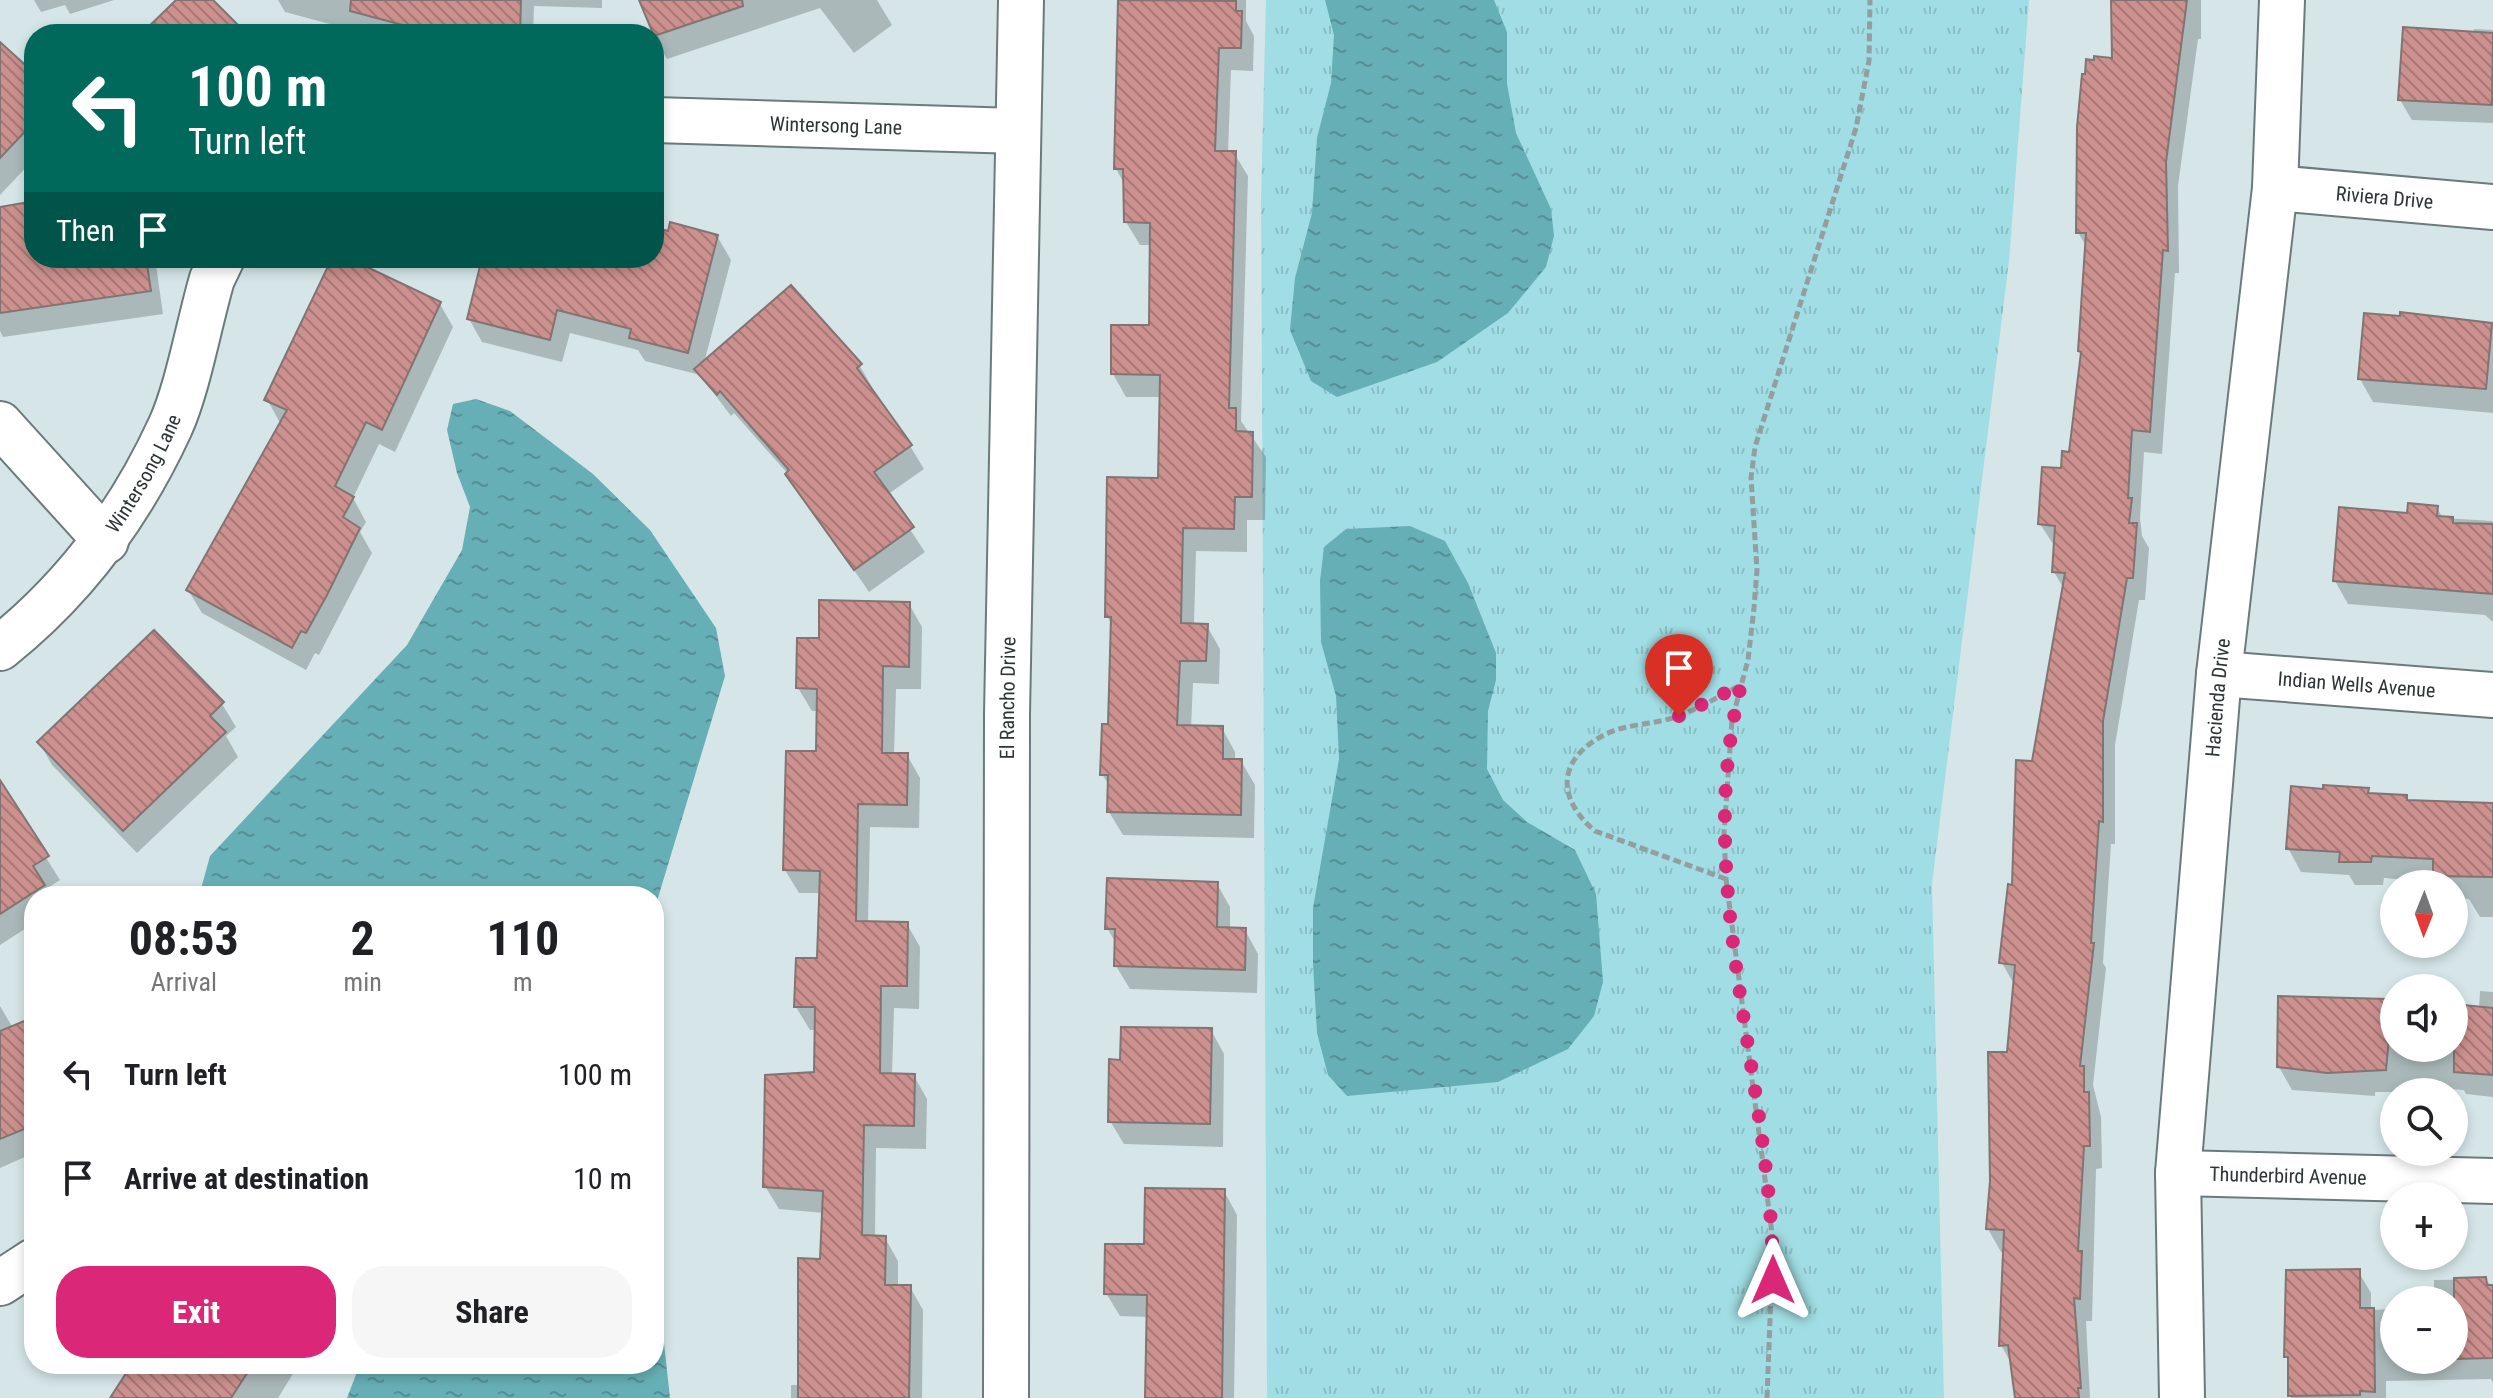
<!DOCTYPE html>
<html lang="en">
<head>
<meta charset="utf-8">
<style>
	body { margin:0; font-family:"Roboto Condensed",sans-serif; background:#f6f6f6; color:#202124; height:100vh; display:flex; flex-direction:column; font-size:30px; white-space:nowrap }
	* { box-sizing:border-box; margin:0 }
	p { font-size:26px; color:#757577 }
	.icon { flex:none; width:44px; height:44px; fill:none; stroke:currentColor; stroke-width:2; stroke-linecap:round; stroke-linejoin:round }
	.map { position:relative; flex:1; overflow:hidden }
	.sheet { position:absolute; left:24px; top:886px; width:640px; height:488px; display:flex; flex-direction:column; background:#fff; border-radius:32px; box-shadow:0 4px 12px #0003 }
	.sheet>* { flex:none }
	.guide { position:absolute; left:24px; top:24px; width:640px; height:244px; border-radius:32px; box-shadow:0 4px 12px #0003; background:#00695c; color:#fff; overflow:hidden }
	.needle { width:52px; rotate:181deg }
	.buttons { position:absolute; left:2380px; top:870px; display:grid; gap:16px }
	.buttons a { display:grid; place-items:center; width:88px; height:88px; border-radius:50%; background:#fff; box-shadow:0 4px 12px #0003; font-size:40px }
	.pin { position:absolute; display:grid; place-items:center; width:68px; height:68px; color:#fff; margin:-82px -34px; border-radius:50% 50% 50% 0; rotate:-45deg; box-shadow:0 0 8px #0007 }
	.pin .icon { rotate:45deg }
	.me { position:absolute; width:88px; margin:-44px; rotate:0deg; stroke-linejoin:round; filter:drop-shadow(0 0 6px #0008) }
	.turn { display:flex; align-items:center; gap:28px; height:168px; padding:0 32px; font-size:36px }
	.turn .icon { width:104px; height:104px; stroke-width:2.5 }
	.turn b { display:block; font-size:56px; line-height:68px }
	.then { display:flex; align-items:center; height:76px; padding:0 32px; background:#0003; gap:16px; font-size:30px }
	.eta { display:flex; justify-content:space-evenly; align-items:center; height:136px; text-align:center }
	.eta b { font-size:48px; font-weight:700; line-height:56px }
	.button { display:flex; gap:16px; margin-top:auto; padding:16px 32px }
	.button a { flex:1; height:92px; border-radius:32px; background:#db2777; color:#fff; font-size:32px; font-weight:700; line-height:92px; text-align:center }
	.button a+a { background:#f6f6f6; color:#202124 }
	ul { padding:0; list-style:none }
	li { display:flex; align-items:center; gap:24px; height:104px; padding:0 32px }
	li div { flex:1 }
	li b { display:block; font-size:30px }
	li em { font-style:normal }
	.map>svg:first-child { display:block }
</style>
</head>
<body>
<div class="map">
<svg width="2493" height="1398" viewBox="0 0 2493 1398">
	<defs>
		<pattern id="grass-tufts" width="24" height="20" patternUnits="userSpaceOnUse" patternTransform="scale(2)"><rect width="24" height="20" fill="#a1dde4"/><path d="M3 7l-1-3M5 7V3M7 7l1-3M15 17l-1-3M17 17v-4M19 17l1-3" fill="none" stroke="#8bbec4"/></pattern>
		<pattern id="water-ripples" width="26" height="14" patternUnits="userSpaceOnUse" patternTransform="scale(2)"><rect width="26" height="14" fill="#67afb6"/><path d="M2 4q2-2 4 0t4 0M15 11q2-2 4 0t4 0" fill="none" stroke="#558f95"/></pattern>
		<pattern id="building-back-hatch" width="6" height="6" patternUnits="userSpaceOnUse" patternTransform="scale(2)"><rect width="6" height="6" fill="#cc918f"/><path d="M-1 5l2 2M0 0l6 6M5-1l2 2" fill="none" stroke="#a67776"/></pattern>
	</defs>
	<rect width="100%" height="100%" fill="#d6e6e8"/>
	<path fill="url(#grass-tufts)" d="M 1266,0 L 2029,0 L 2009,261 L 1932,884 L 1944,1398 L 1267,1398 L 1261,198 Z"/>
	<g fill="url(#water-ripples)">
		<path d="M 1325,0 L 1494,0 L 1507,32 L 1507,84 L 1516,133 L 1551,209 L 1554,236 L 1546,267 L 1508,313 L 1437,362 L 1337,397 L 1311,381 L 1290,330 L 1295,278 L 1312,213 L 1317,138 L 1331,83 L 1334,35 Z"/>
		<path d="M 476,399 L 510,411 L 593,474 L 650,530 L 716,628 L 725,676 L 654,911 L 654,896 L 199,896 L 210,856 L 407,645 L 462,550 L 470,507 L 457,473 L 447,430 L 453,404 Z"/>
		<path d="M 1410,526 L 1445,541 L 1468,583 L 1496,653 L 1496,680 L 1488,711 L 1487,769 L 1503,800 L 1527,822 L 1575,850 L 1596,894 L 1603,982 L 1594,1016 L 1568,1049 L 1498,1082 L 1347,1096 L 1328,1075 L 1317,1033 L 1313,963 L 1313,908 L 1339,759 L 1336,696 L 1321,642 L 1320,581 L 1324,547 L 1346,529 Z"/>
		<path d="M 654,1202 L 657,1278 L 670,1398 L 347,1398 L 360,1364 L 654,1364 Z"/>
	</g>
	<g fill="#0003">
		<path d="M 34,0 L 114,0 L 70,14 L 65,5 L 41,12 Z"/>
		<path d="M 278,0 L 602,0 L 602,8 L 534,6 L 533,34 L 367,34 L 285,12 Z"/>
		<path d="M 641,0 L 877,0 L 892,25 L 854,53 L 820,8 L 667,59 L 654,37 Z"/>
		<path d="M 1120,0 L 1246,0 L 1246,21 L 1254,36 L 1253,71 L 1231,70 L 1228,153 L 1234,153 L 1248,176 L 1241,421 L 1266,457 L 1265,520 L 1247,520 L 1247,552 L 1196,551 L 1194,625 L 1207,626 L 1220,649 L 1219,684 L 1193,683 L 1191,728 L 1222,728 L 1235,752 L 1235,761 L 1241,761 L 1255,785 L 1254,838 L 1123,835 L 1109,812 L 1110,787 L 1102,774 L 1110,726 L 1113,627 L 1107,616 L 1160,480 L 1161,397 L 1126,397 L 1113,374 L 1151,327 L 1152,245 L 1140,245 L 1126,222 L 1125,185 L 1116,169 Z"/>
		<path d="M 2113,0 L 2201,0 L 2201,39 L 2198,39 L 2178,186 L 2179,273 L 2175,273 L 2162,454 L 2144,452 L 2140,518 L 2142,536 L 2149,548 L 2145,600 L 2139,600 L 2115,745 L 2115,844 L 2111,844 L 2103,963 L 2106,968 L 2093,1085 L 2101,1117 L 2102,1168 L 2096,1169 L 2092,1321 L 2086,1321 L 2090,1398 L 2017,1398 L 2011,1363 L 2001,1345 L 2005,1252 L 2001,1252 L 1988,1229 L 2015,986 L 2002,963 L 2064,589 L 2054,572 L 2055,547 L 2040,524 L 2071,454 L 2083,356 L 2080,351 L 2087,248 L 2078,232 L 2114,60 Z"/>
		<path d="M 2474,29 L 2493,30 L 2493,123 L 2412,120 L 2400,100 L 2474,34 Z"/>
		<path d="M 0,64 L 34,76 L 34,159 L 0,195 Z"/>
		<path d="M 34,204 L 34,258 L 155,258 L 163,314 L 3,337 L 0,331 L 0,209 Z"/>
		<path d="M 654,229 L 717,236 L 731,260 L 704,363 L 791,288 L 860,366 L 873,389 L 871,391 L 910,446 L 924,469 L 887,495 L 925,552 L 869,592 L 788,474 L 734,413 L 731,416 L 700,375 L 645,361 L 638,350 L 570,333 L 562,362 L 482,342 L 469,319 L 484,258 L 654,258 Z"/>
		<path d="M 334,258 L 343,258 L 440,304 L 453,327 L 395,452 L 379,444 L 353,498 L 366,522 L 360,532 L 372,553 L 319,655 L 315,653 L 306,670 L 202,613 L 188,590 L 280,423 L 267,399 Z"/>
		<path d="M 2402,314 L 2493,324 L 2493,413 L 2373,402 L 2360,379 Z"/>
		<path d="M 2437,508 L 2443,518 L 2493,521 L 2493,622 L 2485,615 L 2348,604 L 2335,581 L 2409,515 Z"/>
		<path d="M 909,604 L 922,627 L 921,689 L 896,689 L 894,755 L 907,755 L 920,778 L 919,828 L 870,827 L 868,923 L 907,924 L 920,947 L 919,1009 L 894,1008 L 892,1076 L 914,1076 L 927,1099 L 926,1149 L 876,1148 L 875,1237 L 885,1238 L 898,1261 L 898,1287 L 910,1287 L 923,1310 L 922,1398 L 791,1398 L 791,1385 L 801,1385 L 822,1261 L 824,1213 L 779,1209 L 765,1186 L 816,1074 L 817,1030 L 810,1030 L 796,1007 L 819,961 L 821,893 L 799,893 L 785,870 L 818,754 L 819,711 L 812,711 L 798,688 L 821,640 Z"/>
		<path d="M 222,704 L 236,727 L 226,736 L 238,757 L 137,853 L 52,765 L 39,742 Z"/>
		<path d="M 0,784 L 60,880 L 46,889 L 50,896 L 34,896 L 34,923 L 0,945 Z"/>
		<path d="M 2292,788 L 2367,790 L 2370,795 L 2406,797 L 2409,802 L 2493,804 L 2493,917 L 2480,917 L 2469,899 L 2454,898 L 2454,884 L 2384,878 L 2383,885 L 2355,885 L 2349,875 L 2301,872 L 2288,848 Z"/>
		<path d="M 1217,884 L 1230,907 L 1230,930 L 1245,930 L 1258,954 L 1257,993 L 1130,989 L 1116,966 L 1117,945 L 1107,928 Z"/>
		<path d="M 2480,991 L 2493,992 L 2493,1097 L 2466,1094 L 2464,1090 L 2399,1085 L 2399,1092 L 2375,1092 L 2375,1096 L 2292,1090 L 2279,1067 L 2370,999 L 2394,1001 L 2394,1048 L 2454,1048 L 2454,1006 L 2479,1008 Z"/>
		<path d="M 0,1006 L 13,1028 L 34,1035 L 34,1153 L 0,1168 Z"/>
		<path d="M 1211,1030 L 1224,1054 L 1223,1147 L 1124,1144 L 1110,1121 L 1122,1062 Z"/>
		<path d="M 1224,1191 L 1237,1215 L 1234,1398 L 1147,1398 L 1149,1317 L 1120,1316 L 1106,1293 L 1146,1246 Z"/>
		<path d="M 2358,1271 L 2371,1293 L 2371,1310 L 2394,1309 L 2394,1360 L 2454,1360 L 2454,1300 L 2434,1300 L 2434,1280 L 2485,1279 L 2493,1287 L 2493,1383 L 2491,1379 L 2386,1381 L 2386,1398 L 2291,1398 L 2290,1363 L 2286,1357 Z"/>
		<path d="M 134,1364 L 289,1364 L 294,1372 L 278,1398 L 112,1398 Z"/>
	</g>
	<g fill="url(#building-back-hatch)" stroke="#827473" stroke-width="2">
		<path d="M 176,0 L 213,0 L 247,34 L 141,34 Z"/>
		<path d="M 351,0 L 521,0 L 520,34 L 425,31 L 350,11 Z"/>
		<path d="M 639,0 L 742,0 L 743,6 L 654,36 Z"/>
		<path d="M 1118,0 L 1236,1 L 1236,11 L 1242,11 L 1241,48 L 1219,48 L 1215,151 L 1236,151 L 1229,408 L 1236,408 L 1236,431 L 1253,432 L 1252,497 L 1235,497 L 1234,529 L 1183,528 L 1181,623 L 1208,624 L 1206,661 L 1180,661 L 1177,725 L 1223,726 L 1223,759 L 1242,759 L 1241,815 L 1107,812 L 1108,775 L 1100,775 L 1102,724 L 1108,724 L 1111,617 L 1105,617 L 1107,477 L 1158,478 L 1160,375 L 1111,374 L 1111,325 L 1149,325 L 1150,223 L 1124,222 L 1123,169 L 1114,169 Z"/>
		<path d="M 2111,0 L 2187,0 L 2166,162 L 2168,251 L 2163,250 L 2150,432 L 2132,430 L 2128,498 L 2132,498 L 2129,523 L 2137,523 L 2133,578 L 2127,578 L 2103,721 L 2103,822 L 2099,821 L 2091,943 L 2094,943 L 2080,1066 L 2084,1066 L 2084,1092 L 2089,1092 L 2090,1146 L 2084,1146 L 2078,1251 L 2082,1251 L 2080,1299 L 2074,1298 L 2081,1388 L 2078,1388 L 2079,1398 L 2015,1398 L 2008,1345 L 1999,1346 L 2004,1230 L 1986,1229 L 1990,1181 L 1988,1052 L 2007,1052 L 2015,965 L 1999,963 L 2008,884 L 2012,885 L 2016,760 L 2032,761 L 2065,573 L 2052,572 L 2055,526 L 2038,524 L 2042,467 L 2061,468 L 2062,451 L 2069,452 L 2081,352 L 2078,351 L 2086,233 L 2076,233 L 2077,127 L 2082,74 L 2085,74 L 2086,59 L 2094,60 L 2094,56 L 2112,58 Z"/>
		<path d="M 2403,27 L 2493,33 L 2492,105 L 2398,100 Z"/>
		<path d="M 0,42 L 34,73 L 34,122 L 0,158 Z"/>
		<path d="M 29,202 L 29,206 L 34,206 L 34,258 L 146,258 L 151,291 L 0,313 L 0,207 Z"/>
		<path d="M 670,222 L 718,235 L 688,353 L 629,338 L 631,329 L 557,310 L 550,340 L 467,319 L 482,258 L 654,258 L 654,227 L 668,231 Z"/>
		<path d="M 332,258 L 348,258 L 441,302 L 382,430 L 366,422 L 335,486 L 354,497 L 343,517 L 360,528 L 327,595 L 306,633 L 301,631 L 292,648 L 186,590 L 287,410 L 264,400 Z"/>
		<path d="M 791,285 L 862,364 L 857,368 L 912,445 L 874,472 L 914,527 L 854,570 L 785,474 L 789,470 L 720,391 L 717,395 L 694,369 Z"/>
		<path d="M 2400,312 L 2492,323 L 2486,389 L 2358,379 L 2364,313 L 2400,316 Z"/>
		<path d="M 2408,503 L 2438,506 L 2437,516 L 2453,517 L 2453,523 L 2493,524 L 2493,594 L 2333,581 L 2339,507 L 2407,513 Z"/>
		<path d="M 819,600 L 910,602 L 909,667 L 883,666 L 882,753 L 908,753 L 907,805 L 858,804 L 856,921 L 908,922 L 907,986 L 881,986 L 880,1073 L 915,1074 L 914,1126 L 864,1125 L 862,1235 L 886,1236 L 885,1285 L 911,1285 L 909,1398 L 798,1398 L 798,1258 L 820,1259 L 823,1191 L 763,1187 L 765,1075 L 814,1072 L 815,1007 L 794,1007 L 796,958 L 817,958 L 820,871 L 783,870 L 786,751 L 816,751 L 817,689 L 796,688 L 797,638 L 819,638 Z"/>
		<path d="M 154,630 L 224,702 L 210,716 L 226,732 L 123,831 L 37,742 Z"/>
		<path d="M 0,780 L 49,856 L 33,866 L 45,885 L 0,914 Z"/>
		<path d="M 2323,785 L 2369,788 L 2368,793 L 2407,795 L 2407,800 L 2493,803 L 2493,877 L 2433,876 L 2433,859 L 2372,856 L 2371,862 L 2339,862 L 2340,852 L 2286,849 L 2291,786 L 2323,789 Z"/>
		<path d="M 1107,878 L 1218,882 L 1217,927 L 1246,928 L 1245,970 L 1114,966 L 1115,929 L 1105,929 Z"/>
		<path d="M 2278,996 L 2388,999 L 2388,1005 L 2392,1005 L 2386,1070 L 2327,1073 L 2277,1067 Z"/>
		<path d="M 2454,1004 L 2493,1008 L 2493,1075 L 2454,1072 Z"/>
		<path d="M 34,1017 L 34,1125 L 0,1139 L 0,1031 Z"/>
		<path d="M 1121,1027 L 1212,1028 L 1210,1124 L 1108,1122 L 1109,1059 L 1120,1060 Z"/>
		<path d="M 1145,1188 L 1225,1189 L 1222,1398 L 1145,1398 L 1147,1295 L 1104,1294 L 1105,1244 L 1144,1244 Z"/>
		<path d="M 2360,1269 L 2360,1308 L 2374,1308 L 2375,1392 L 2360,1391 L 2360,1395 L 2288,1396 L 2288,1357 L 2284,1357 L 2286,1270 Z"/>
		<path d="M 2486,1277 L 2487,1285 L 2493,1285 L 2493,1358 L 2454,1359 L 2454,1278 Z"/>
		<path d="M 132,1364 L 253,1364 L 231,1398 L 110,1398 Z"/>
	</g>
	<g fill="none" stroke-linecap="round" stroke-linejoin="round">
		<defs>
			<g id="minor">
				<path id="s1" d="M 654,120 L 1018,131"/>
				<path id="s2" d="M 2275,188 L 2493,207"/>
				<path d="M 0,424 L 106,541"/>
				<path id="s3" d="M 0,648 C 74,589 130,514 170,427 C 188,388 199,323 212,279 L 222,258"/>
				<path id="s4" d="M 2219,674 L 2493,695"/>
				<path id="s5" d="M 2178,1173 L 2493,1181"/>
				<path d="M 0,1283 L 34,1261"/>
				<path id="s6" d="M 1006,1398 L 1007,714 L 1021,0"/>
				<path id="s7" d="M 2182,1398 L 2178,1173 L 2219,674 L 2275,188 L 2282,0"/>
			</g>
		</defs>
		<use href="#minor" stroke="#6c7a7c" stroke-width="48"/>
		<g stroke="#929e9f" stroke-width="5" stroke-dasharray="8 4" stroke-linecap="butt">
			<path d="M 1726,879 L 1595,831 C 1557,799 1556,760 1604,735 C 1626,723 1657,725 1681,715 C 1702,707 1721,695 1741,685"/>
			<path d="M 1767,1398 L 1773,1241 L 1726,879 L 1724,833 L 1732,720 L 1748,660 L 1754,608 L 1757,570 L 1751,478 L 1755,447 L 1856,128 L 1869,61 L 1870,0"/>
		</g>
		<use href="#minor" stroke="#fff" stroke-width="44"/>
	</g>
	<g fill="none" stroke-linecap="round" stroke-linejoin="round">
		<path stroke="#db2777" stroke-width="14" stroke-dasharray="0 25.2" d="M 1679,716 L 1741,685 C 1691,883 1773,1081 1773,1280"/>
	</g>
	<g text-anchor="middle" stroke-width="6" stroke-linejoin="round" paint-order="stroke">
		<g font-size="20" fill="#2e3435" stroke="#e3f3f5">
			<text dy="7" stroke="none"><textPath href="#s1" startOffset="182">Wintersong Lane</textPath></text>
			<text dy="7" stroke="none"><textPath href="#s2" startOffset="110">Riviera Drive</textPath></text>
			<text dy="7" stroke="none"><textPath href="#s3" startOffset="228">Wintersong Lane</textPath></text>
			<text dy="7" stroke="none"><textPath href="#s4" startOffset="138">Indian Wells Avenue</textPath></text>
			<text dy="7" stroke="none"><textPath href="#s7" startOffset="702">Hacienda Drive</textPath></text>
			<text dy="7" stroke="none"><textPath href="#s6" startOffset="700">El Rancho Drive</textPath></text>
			<text dy="7" stroke="none"><textPath href="#s5" startOffset="110">Thunderbird Avenue</textPath></text>
		</g>
	</g>
</svg>
<div class="buttons">
<a><svg class="needle" viewBox="-14 -14 28 28"><path d="M0-13l5 13h-10z" fill="#e53935"/><path d="M0 13l5-13h-10z" fill="#757577"/></svg></a>
<a><svg class="icon" aria-label="sound" viewBox="0 0 24 24"><path d="M4 9h4l5-4v14l-5-4H4zM17 9q2 3 0 6"/></svg></a>
<a><svg class="icon" aria-label="search" viewBox="0 0 24 24"><circle cx="10" cy="10" r="6"/><path d="M15 15l6 6"/></svg></a>
<a>+</a>
<a>−</a>
</div>
<div class="pin" style="left:1679px;top:716px;background:#d93025"><svg class="icon" aria-label="arrive" viewBox="0 0 24 24"><path d="M6 21V4h12l-3 4 3 4H6"/></svg></div>
<svg class="me" style="left:1773px;top:1280px" viewBox="-20 -20 40 40"><path d="M0-17L14 15 0 8-14 15z" fill="#db2777" stroke="#fff" stroke-width="4"/></svg>
<div class="guide">
<div class="turn"><svg class="icon" aria-label="left" viewBox="0 0 24 24"><path d="M17 20v-9H6M10 6l-5 5 5 5"/></svg><div><b>100 m</b>Turn left</div></div>
<div class="then">Then<svg class="icon" aria-label="arrive" viewBox="0 0 24 24"><path d="M6 21V4h12l-3 4 3 4H6"/></svg></div>
</div>
<section class="sheet">
<div class="eta">
<div><b>08:53</b><p>Arrival</p></div>
<div><b>2</b><p>min</p></div>
<div><b>110</b><p>m</p></div>
</div>
<ul>
<li><svg class="icon" aria-label="left" viewBox="0 0 24 24"><path d="M17 20v-9H6M10 6l-5 5 5 5"/></svg><div><b>Turn left</b></div><em>100 m</em></li>
<li><svg class="icon" aria-label="arrive" viewBox="0 0 24 24"><path d="M6 21V4h12l-3 4 3 4H6"/></svg><div><b>Arrive at destination</b></div><em>10 m</em></li>
</ul>
<div class="button"><a>Exit</a><a>Share</a></div>
</section>
</div>
</body>
</html>
